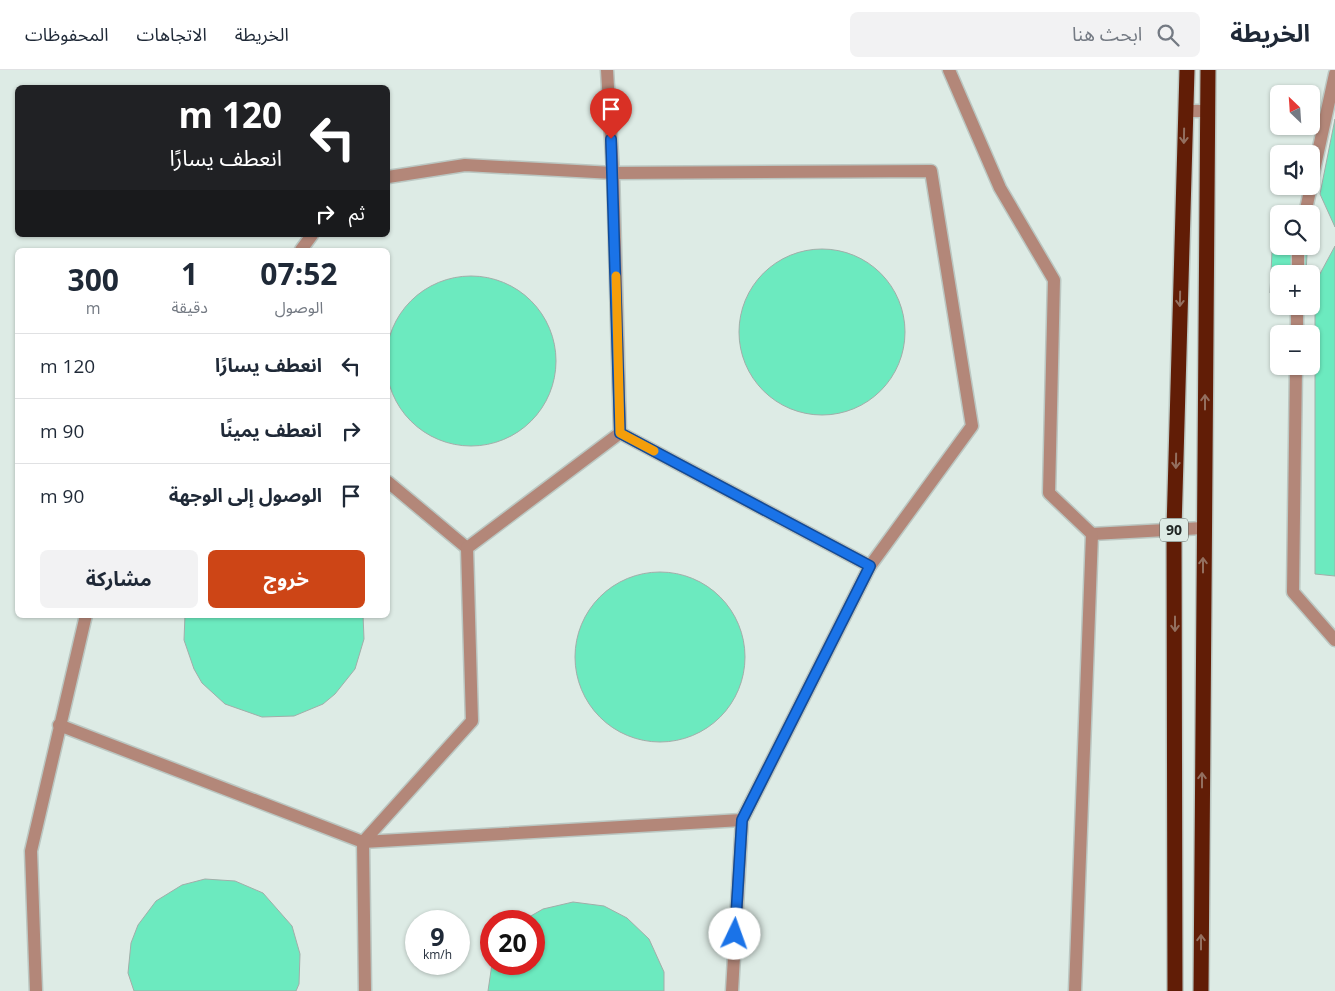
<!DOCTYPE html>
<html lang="ar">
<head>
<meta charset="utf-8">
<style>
	body { margin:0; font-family:"Open Sans","Noto Sans Arabic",sans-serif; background:#f2f2f3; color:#1f2937; direction:rtl; height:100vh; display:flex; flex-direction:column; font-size:19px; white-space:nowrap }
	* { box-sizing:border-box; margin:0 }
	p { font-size:16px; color:#747a83 }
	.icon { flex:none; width:28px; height:28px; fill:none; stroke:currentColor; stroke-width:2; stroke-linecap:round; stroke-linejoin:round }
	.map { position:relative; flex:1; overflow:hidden; direction:ltr }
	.sheet { position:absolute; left:15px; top:178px; width:375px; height:370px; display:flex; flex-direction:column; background:#fff; border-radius:8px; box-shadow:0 1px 4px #0004; direction:rtl }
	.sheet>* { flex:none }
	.banner { position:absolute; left:15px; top:15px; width:375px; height:152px; border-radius:8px; box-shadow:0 1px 4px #0004; direction:rtl; background:#202124; color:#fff; overflow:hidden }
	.needle { width:32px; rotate:335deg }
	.controls { position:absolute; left:1270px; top:15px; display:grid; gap:10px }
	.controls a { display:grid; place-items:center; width:50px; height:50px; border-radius:8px; background:#fff; box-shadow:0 1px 4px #0004; font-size:25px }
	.speed { position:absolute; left:405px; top:840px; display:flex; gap:10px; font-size:25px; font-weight:700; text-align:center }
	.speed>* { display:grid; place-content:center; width:65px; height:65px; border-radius:50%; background:#fff; box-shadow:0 1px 4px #0004; line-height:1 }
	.speed small { font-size:12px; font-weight:400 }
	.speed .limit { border:8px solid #d22; background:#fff; color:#111 }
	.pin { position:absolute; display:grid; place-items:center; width:42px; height:42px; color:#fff; margin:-51px -21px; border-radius:50% 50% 50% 0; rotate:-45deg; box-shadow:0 0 5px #0007 }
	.pin .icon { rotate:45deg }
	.me { position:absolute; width:55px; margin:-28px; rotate:3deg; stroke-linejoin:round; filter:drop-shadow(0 0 4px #0008) }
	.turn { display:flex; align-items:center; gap:18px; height:105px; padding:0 25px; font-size:22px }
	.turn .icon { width:65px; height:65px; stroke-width:2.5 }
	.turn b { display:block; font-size:35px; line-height:42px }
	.then { display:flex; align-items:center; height:48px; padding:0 25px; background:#0003; gap:10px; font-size:19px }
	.eta { display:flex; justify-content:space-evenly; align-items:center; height:85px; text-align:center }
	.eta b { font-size:30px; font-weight:700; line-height:35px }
	.button { display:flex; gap:10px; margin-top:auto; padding:10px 25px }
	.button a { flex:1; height:58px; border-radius:8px; background:#cd4516; color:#fff; font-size:20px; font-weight:700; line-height:58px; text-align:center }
	.button a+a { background:#f2f2f3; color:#1f2937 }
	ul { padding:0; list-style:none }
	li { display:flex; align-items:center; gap:15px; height:65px; padding:0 25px; border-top:1px solid #e0e1e3 }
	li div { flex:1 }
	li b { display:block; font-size:19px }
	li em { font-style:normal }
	header { display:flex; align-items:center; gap:30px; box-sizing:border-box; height:70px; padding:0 25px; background:#fff; border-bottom:1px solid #e0e1e3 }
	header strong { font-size:24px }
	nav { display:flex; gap:28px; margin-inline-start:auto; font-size:18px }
	.search { width:350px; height:45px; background:#f2f2f3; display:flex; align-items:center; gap:12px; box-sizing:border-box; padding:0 18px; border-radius:8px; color:#747a83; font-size:19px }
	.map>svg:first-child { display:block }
</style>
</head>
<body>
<header>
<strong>الخريطة</strong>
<div class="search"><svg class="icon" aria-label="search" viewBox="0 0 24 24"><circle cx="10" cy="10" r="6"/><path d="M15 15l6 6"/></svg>ابحث هنا</div>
<nav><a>الخريطة</a><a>الاتجاهات</a><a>المحفوظات</a></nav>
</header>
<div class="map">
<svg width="1335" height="921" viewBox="0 0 1335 921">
	<rect width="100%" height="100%" fill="#ddebe5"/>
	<g fill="#6ceabf" stroke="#a1aea9">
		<path d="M 1335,49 L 1335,157 L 1320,124 Z"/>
		<path d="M 1335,176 L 1335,506 L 1315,504 L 1315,213 Z"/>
		<circle cx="822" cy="262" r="83"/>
		<path d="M 1272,182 L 1307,184 L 1306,204 L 1279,204 L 1279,224 L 1270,223 Z"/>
		<circle cx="471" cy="291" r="85"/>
		<circle cx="660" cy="587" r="85"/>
		<path d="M 363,545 L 364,569 L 355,599 L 335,624 L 323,634 L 294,646 L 262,647 L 225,634 L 202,613 L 194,599 L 184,570 L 185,545 Z"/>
		<path d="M 205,809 L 235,811 L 263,823 L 292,856 L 300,884 L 299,914 L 296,921 L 134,921 L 128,903 L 131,873 L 138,855 L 156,831 L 182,815 Z"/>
		<path d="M 573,832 L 604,836 L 627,848 L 649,869 L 664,902 L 664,921 L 488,921 L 492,894 L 534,894 L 534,851 L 522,851 L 543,839 Z"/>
	</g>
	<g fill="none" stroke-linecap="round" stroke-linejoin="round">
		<defs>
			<g id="minor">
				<path d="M 949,0 L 1000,118 L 1054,210 L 1049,423 L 1092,464 L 1203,458"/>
				<path d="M 1185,41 L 1207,41"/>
				<path d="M 388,107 L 465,95 L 613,103 L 931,101 L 972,356 L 870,496 L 742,750 L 732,921"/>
				<path d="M 1311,114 L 1335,4"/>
				<path d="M 1305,144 L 1311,116"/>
				<path d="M 301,180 L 312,165"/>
				<path d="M 1298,204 L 1298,176"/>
				<path d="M 1297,264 L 1297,236"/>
				<path d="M 1296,296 L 1293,522 L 1335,570"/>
				<path d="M 620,363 L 870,496"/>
				<path d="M 388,412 L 467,478"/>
				<path d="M 59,655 L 363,772 L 742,750"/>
				<path d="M 36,921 L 31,781 L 86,545"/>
				<path d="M 365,921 L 363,772 L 472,651 L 467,478 L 620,363 L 613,103 L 607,0"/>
				<path d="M 1075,921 L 1092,464"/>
			</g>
			<g id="highway">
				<path d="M 1175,921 L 1174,459 L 1187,0"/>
				<path d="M 1201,921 L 1208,0"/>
			</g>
		</defs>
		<use href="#minor" stroke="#bbc7c2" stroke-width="15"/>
		<use href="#highway" stroke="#bbc7c2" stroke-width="18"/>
		<use href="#minor" stroke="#b38779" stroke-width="12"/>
		<use href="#highway" stroke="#611d06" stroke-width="15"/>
	</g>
	<defs><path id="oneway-shaft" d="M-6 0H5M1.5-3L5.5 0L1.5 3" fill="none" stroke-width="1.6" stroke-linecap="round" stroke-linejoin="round" transform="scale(1.25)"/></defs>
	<g stroke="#936f5f">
		<use href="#oneway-shaft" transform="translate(1184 66) rotate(91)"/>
		<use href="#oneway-shaft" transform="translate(1180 229) rotate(91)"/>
		<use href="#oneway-shaft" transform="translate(1205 332) rotate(-90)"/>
		<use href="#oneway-shaft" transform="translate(1176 391) rotate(91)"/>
		<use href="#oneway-shaft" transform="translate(1203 495) rotate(-90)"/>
		<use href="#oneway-shaft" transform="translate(1175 554) rotate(90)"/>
		<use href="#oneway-shaft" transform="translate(1202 710) rotate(-90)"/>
		<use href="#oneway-shaft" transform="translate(1201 872) rotate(-90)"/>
	</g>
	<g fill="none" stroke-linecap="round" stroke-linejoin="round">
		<defs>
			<path id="route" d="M 611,69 L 620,363 L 870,496 L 742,750 L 735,864"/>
		</defs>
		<use href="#route" stroke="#114b97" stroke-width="12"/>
		<use href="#route" stroke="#1a73e8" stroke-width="9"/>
		<path stroke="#f59e0b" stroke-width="9" d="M 616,206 L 620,363 L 654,381"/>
	</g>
	<g text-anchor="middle" stroke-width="4.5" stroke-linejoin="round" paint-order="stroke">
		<rect fill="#ddebe5" stroke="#58605c" stroke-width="1" x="1160" y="448.5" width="28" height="23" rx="4"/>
		<g font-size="14" font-weight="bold" fill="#1f2422">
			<text x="1174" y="465">90</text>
		</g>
	</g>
</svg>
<div class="controls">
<a><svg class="needle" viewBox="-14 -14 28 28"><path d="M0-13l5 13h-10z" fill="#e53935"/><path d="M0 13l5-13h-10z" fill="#747a83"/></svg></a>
<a><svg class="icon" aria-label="sound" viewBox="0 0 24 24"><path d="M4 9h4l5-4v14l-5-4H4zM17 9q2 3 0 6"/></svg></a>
<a><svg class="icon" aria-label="search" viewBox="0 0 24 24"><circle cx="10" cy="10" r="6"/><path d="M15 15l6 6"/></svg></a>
<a>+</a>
<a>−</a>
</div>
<div class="speed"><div>9<small>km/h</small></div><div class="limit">20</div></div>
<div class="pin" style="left:611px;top:69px;background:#d93025"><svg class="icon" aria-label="arrive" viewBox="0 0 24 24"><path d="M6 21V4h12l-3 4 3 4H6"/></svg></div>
<svg class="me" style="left:735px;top:864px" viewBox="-20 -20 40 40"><circle r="19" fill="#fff"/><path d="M0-13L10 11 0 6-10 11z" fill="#1a73e8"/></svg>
<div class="banner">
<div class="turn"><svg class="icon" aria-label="left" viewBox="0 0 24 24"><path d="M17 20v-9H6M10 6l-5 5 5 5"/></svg><div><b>120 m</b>انعطف يسارًا</div></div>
<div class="then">ثم<svg class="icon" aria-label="right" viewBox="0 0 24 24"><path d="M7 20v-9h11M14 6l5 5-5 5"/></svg></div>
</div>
<section class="sheet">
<div class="eta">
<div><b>07:52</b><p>الوصول</p></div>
<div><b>1</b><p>دقيقة</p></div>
<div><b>300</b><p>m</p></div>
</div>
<ul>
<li><svg class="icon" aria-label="left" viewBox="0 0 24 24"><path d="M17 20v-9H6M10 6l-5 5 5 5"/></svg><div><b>انعطف يسارًا</b></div><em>120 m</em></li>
<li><svg class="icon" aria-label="right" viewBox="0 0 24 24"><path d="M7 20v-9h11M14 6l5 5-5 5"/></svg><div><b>انعطف يمينًا</b></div><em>90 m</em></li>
<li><svg class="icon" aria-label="arrive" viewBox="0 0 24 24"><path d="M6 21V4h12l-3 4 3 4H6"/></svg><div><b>الوصول إلى الوجهة</b></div><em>90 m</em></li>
</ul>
<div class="button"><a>خروج</a><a>مشاركة</a></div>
</section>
</div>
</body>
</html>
